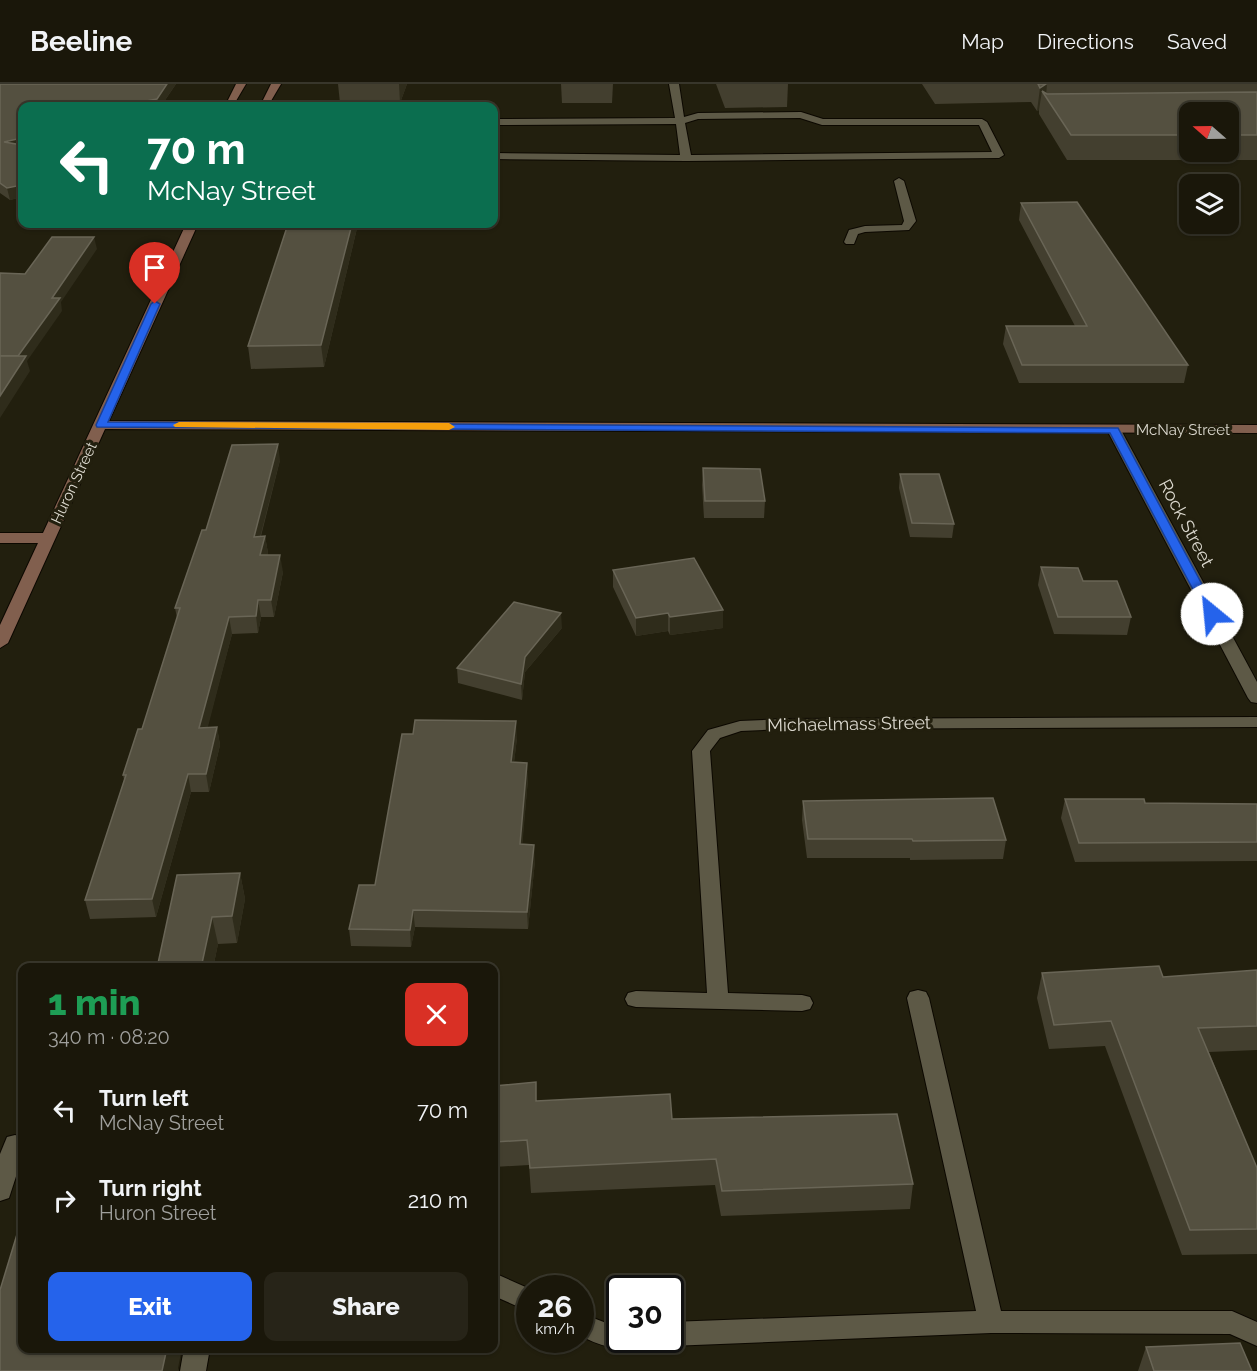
<!DOCTYPE html>
<html lang="en">
<head>
<meta charset="utf-8">
<style>
	body { margin:0; font-family:Raleway,sans-serif; background:#272418; color:#f1f3f6; height:100vh; display:flex; flex-direction:column; font-size:22px; white-space:nowrap }
	* { box-sizing:border-box; margin:0 }
	p { font-size:20px; color:#9f9f9c }
	.icon { flex:none; width:33px; height:33px; fill:none; stroke:currentColor; stroke-width:2; stroke-linecap:round; stroke-linejoin:round }
	.map { position:relative; flex:1; overflow:hidden }
	.side { position:absolute; left:18px; top:879px; width:480px; height:390px; display:flex; flex-direction:column; background:#1a170a; border-radius:12px; box-shadow:0 2px 4px #0004,0 0 0 2px #38362b }
	.side>* { flex:none }
	.top-card { position:absolute; left:18px; top:18px; width:480px; height:126px; border-radius:12px; box-shadow:0 2px 4px #0004,0 0 0 2px #38362b; background:#0b6e4f; color:#fff; overflow:hidden }
	.needle { width:39px; rotate:290deg }
	.buttons { position:absolute; left:1179px; top:18px; display:grid; gap:12px }
	.buttons a { display:grid; place-items:center; width:60px; height:60px; border-radius:12px; background:#1a170a; box-shadow:0 2px 4px #0004,0 0 0 2px #38362b; font-size:30px }
	.speed { position:absolute; left:516px; top:1191px; display:flex; gap:12px; font-size:30px; font-weight:700; text-align:center }
	.speed>* { display:grid; place-content:center; width:78px; height:78px; border-radius:50%; background:#1a170a; box-shadow:0 2px 4px #0004,0 0 0 2px #38362b; line-height:1 }
	.speed small { font-size:15px; font-weight:400 }
	.speed .limit { border:3px solid #111; border-radius:9px; background:#fff; color:#111 }
	.pin { position:absolute; display:grid; place-items:center; width:51px; height:51px; color:#fff; margin:-62px -26px; border-radius:50% 50% 50% 0; rotate:-45deg; box-shadow:0 0 6px #0007 }
	.pin .icon { rotate:45deg }
	.me { position:absolute; width:66px; margin:-33px; rotate:332deg; stroke-linejoin:round; filter:drop-shadow(0 0 4px #0008) }
	.turn { display:flex; align-items:center; gap:21px; height:126px; padding:0 30px; font-size:27px }
	.turn .icon { width:78px; height:78px; stroke-width:2.5 }
	.turn b { display:block; font-size:42px; line-height:51px }
	.round { display:grid; place-items:center; flex:none; width:63px; height:63px; border-radius:12px; background:#272418 }
	.summary { display:flex; align-items:center; justify-content:space-between; height:102px; padding:0 30px }
	h1 { font-size:36px; font-weight:800; line-height:45px; color:#1e9e55 }
	.action { display:flex; gap:12px; margin-top:auto; padding:12px 30px }
	.action a { flex:1; height:69px; border-radius:12px; background:#2563eb; color:#fff; font-size:24px; font-weight:800; line-height:69px; text-align:center }
	.action a+a { background:#272418; color:#f1f3f6 }
	ul { padding:0; list-style:none }
	li { display:flex; align-items:center; gap:18px; height:90px; padding:0 30px }
	li div { flex:1 }
	li b { display:block; font-size:22px }
	li em { font-style:normal }
	header { display:flex; align-items:center; gap:36px; box-sizing:border-box; height:84px; padding:0 30px; background:#1a170a; border-bottom:2px solid #38362b }
	header strong { font-size:28px }
	nav { display:flex; gap:33px; margin-inline-start:auto; font-size:21px }
	.map>svg:first-child { display:block }
</style>
</head>
<body>
<header>
<strong>Beeline</strong>
<nav><a>Map</a><a>Directions</a><a>Saved</a></nav>
</header>
<div class="map">
<svg width="1257" height="1287" viewBox="0 0 1257 1287">
	<rect width="100%" height="100%" fill="#221f0e"/>
	<g fill="none" stroke-linecap="round" stroke-linejoin="round">
		<defs>
			<g id="lane">
				<path d="M 669,0 L 679,0 L 684,33 L 698,29 L 801,28 L 823,35 L 982,35 L 987,38 L 1004,71 L 999,74 L 686,77 L 494,75 L 494,69 L 680,71 L 676,40 L 494,41 L 494,35 L 675,34 ZM 800,34 L 822,41 L 979,41 L 992,68 L 691,71 L 685,39 L 698,35 Z"/>
				<path d="M 899,94 L 904,97 L 916,137 L 909,146 L 865,148 L 858,150 L 854,160 L 846,160 L 844,158 L 849,146 L 865,142 L 902,141 L 904,137 L 894,97 Z"/>
				<path d="M 918,906 L 926,908 L 929,914 L 1001,1227 L 1232,1227 L 1257,1238 L 1257,1262 L 1230,1250 L 991,1249 L 670,1262 L 661,1258 L 659,1256 L 670,1256 L 670,1238 L 976,1227 L 907,914 L 910,908 Z"/>
				<path d="M 15,1051 L 22,1053 L 22,1074 L 9,1114 L 0,1117 L 0,1070 L 7,1053 Z"/>
				<path d="M 494,1189 L 530,1205 L 530,1228 L 494,1212 Z"/>
				<path d="M 580,1229 L 609,1240 L 620,1240 L 620,1256 L 632,1256 L 629,1260 C 611,1267 598,1260 580,1252 Z"/>
				<path d="M 184,1264 L 210,1264 L 206,1287 L 180,1287 Z"/>
			</g>
			<g id="street">
				<path d="M 1114,342 L 1121,346 L 1257,598 L 1257,619 L 1251,618 L 1248,614 L 1107,346 Z"/>
				<path d="M 1257,633 L 1257,643 L 783,645 L 741,647 L 720,654 L 710,667 L 728,909 L 802,911 L 810,913 L 813,919 L 810,925 L 802,927 L 636,923 L 628,921 L 625,915 L 628,909 L 636,907 L 707,909 L 692,667 L 708,646 L 740,637 L 783,635 Z"/>
			</g>
			<g id="secondary">
				<path d="M 236,0 L 246,0 L 233,22 L 225,22 Z"/>
				<path d="M 271,0 L 281,0 L 268,22 L 260,22 Z"/>
				<path d="M 186,140 L 198,140 L 109,337 L 1257,341 L 1257,349 L 105,345 L 8,559 L 0,564 L 0,541 L 38,459 L 0,459 L 0,449 L 43,449 Z"/>
			</g>
		</defs>
		<use href="#lane" stroke="#0c0800" stroke-width="2"/>
		<use href="#street" stroke="#0c0800" stroke-width="2"/>
		<use href="#secondary" stroke="#0c0800" stroke-width="2"/>
		<use href="#lane" fill="#5d5946" fill-rule="evenodd"/>
		<use href="#street" fill="#5d5946" fill-rule="evenodd"/>
		<use href="#secondary" fill="#815f4e" fill-rule="evenodd"/>
	</g>
	<g fill="#433f2f" fill-rule="evenodd">
		<path d="M 0,0 L 176,0 L 161,22 L 22,22 L 22,113 L 10,116 L 0,109 Z"/>
		<path d="M 338,0 L 407,0 L 400,19 L 340,19 Z"/>
		<path d="M 561,0 L 613,0 L 612,19 L 562,19 Z"/>
		<path d="M 716,0 L 788,0 L 787,23 L 725,24 Z"/>
		<path d="M 922,0 L 1257,0 L 1257,76 L 1067,76 L 1039,30 L 1039,26 L 1037,27 L 1031,18 L 935,20 ZM 1190,28 L 1228,28 L 1228,68 L 1190,68 Z"/>
		<path d="M 1021,119 L 1188,281 L 1184,299 L 1019,299 L 1003,260 L 1006,242 L 1075,242 L 1019,136 Z"/>
		<path d="M 288,140 L 358,140 L 324,283 L 251,285 L 248,262 Z"/>
		<path d="M 280,376 L 261,452 L 265,452 L 268,469 L 267,471 L 283,488 L 274,533 L 261,533 L 258,549 L 232,550 L 207,644 L 217,643 L 220,661 L 209,708 L 191,708 L 156,833 L 90,835 L 85,816 L 124,696 L 123,691 L 142,645 L 177,534 L 175,524 L 206,446 Z"/>
		<path d="M 703,384 L 765,417 L 764,434 L 704,434 L 702,401 Z"/>
		<path d="M 900,390 L 954,440 L 952,454 L 910,453 L 899,404 Z"/>
		<path d="M 1041,483 L 1083,497 L 1131,533 L 1127,551 L 1054,550 L 1038,501 Z"/>
		<path d="M 613,486 L 723,526 L 723,544 L 670,551 L 668,547 L 636,552 L 613,503 Z"/>
		<path d="M 562,544 L 525,588 L 522,616 L 458,599 L 457,584 Z"/>
		<path d="M 517,654 L 514,678 L 528,695 L 522,760 L 535,777 L 528,845 L 415,843 L 411,863 L 351,862 L 349,845 L 375,801 Z"/>
		<path d="M 1065,715 L 1145,719 L 1257,720 L 1257,777 L 1075,778 L 1061,734 Z"/>
		<path d="M 803,717 L 1006,756 L 1003,775 L 910,776 L 910,774 L 807,774 L 802,736 Z"/>
		<path d="M 240,789 L 245,815 L 237,859 L 218,860 L 213,884 L 157,884 Z"/>
		<path d="M 1257,886 L 1257,966 L 1209,968 L 1257,1084 L 1257,1170 L 1182,1171 L 1105,962 L 1049,965 L 1037,914 L 1042,889 L 1163,893 Z"/>
		<path d="M 536,998 L 536,1017 L 672,1035 L 913,1100 L 910,1125 L 721,1132 L 715,1101 L 531,1109 L 529,1081 L 494,1083 L 494,1002 Z"/>
		<path d="M 1146,1263 L 1252,1287 L 1138,1287 Z"/>
	</g>
	<g fill="#2f2c1b">
		<path d="M 167,0 L 176,0 L 161,22 L 120,22 Z"/>
		<path d="M 399,0 L 407,0 L 400,19 Z"/>
		<path d="M 1046,0 L 1047,0 L 1046,12 L 1042,7 L 1039,26 L 1037,27 L 1040,4 Z"/>
		<path d="M 22,54 L 22,66 L 4,58 Z"/>
		<path d="M 22,101 L 22,113 L 10,116 L 7,104 Z"/>
		<path d="M 352,140 L 358,140 L 324,283 L 321,261 Z"/>
		<path d="M 94,153 L 97,165 L 61,218 L 62,227 L 27,277 L 30,287 L 0,334 L 0,312 L 18,272 L 52,214 Z"/>
		<path d="M 278,360 L 280,376 L 256,469 L 254,453 Z"/>
		<path d="M 265,452 L 268,469 L 262,488 L 260,471 Z"/>
		<path d="M 280,471 L 283,488 L 274,533 L 271,516 Z"/>
		<path d="M 258,516 L 261,533 L 258,549 L 256,532 Z"/>
		<path d="M 723,526 L 723,544 L 670,551 L 670,533 Z"/>
		<path d="M 561,529 L 562,544 L 525,588 L 522,616 L 521,600 L 525,573 Z"/>
		<path d="M 668,529 L 668,547 L 636,552 L 636,534 Z"/>
		<path d="M 229,533 L 232,550 L 203,662 L 199,644 Z"/>
		<path d="M 516,637 L 517,654 L 512,695 L 511,678 Z"/>
		<path d="M 217,643 L 220,661 L 209,708 L 206,690 Z"/>
		<path d="M 527,679 L 528,695 L 521,777 L 520,760 Z"/>
		<path d="M 188,690 L 191,708 L 156,833 L 152,815 Z"/>
		<path d="M 534,761 L 535,777 L 528,845 L 527,828 Z"/>
		<path d="M 240,789 L 245,815 L 237,859 L 232,832 Z"/>
		<path d="M 413,826 L 415,843 L 411,863 L 410,846 Z"/>
		<path d="M 212,833 L 218,860 L 213,884 L 201,884 Z"/>
		<path d="M 167,1264 L 182,1264 L 178,1284 L 179,1287 L 162,1287 Z"/>
	</g>
	<g fill="#545040" stroke="#696556" stroke-width="1.5">
		<path d="M 0,0 L 167,0 L 157,15 L 120,22 L 22,22 L 22,54 L 4,58 L 22,61 L 22,101 L 7,104 L 0,99 Z"/>
		<path d="M 1038,0 L 1046,0 L 1040,4 Z"/>
		<path d="M 1042,7 L 1047,10 L 1257,8 L 1257,51 L 1228,51 L 1228,28 L 1190,28 L 1190,51 L 1071,51 Z"/>
		<path d="M 1077,118 L 1188,281 L 1022,281 L 1006,242 L 1087,242 L 1021,119 Z"/>
		<path d="M 288,140 L 352,140 L 321,261 L 248,262 Z"/>
		<path d="M 52,153 L 94,153 L 52,214 L 60,214 L 18,272 L 0,272 L 0,189 L 25,190 Z"/>
		<path d="M 0,272 L 26,272 L 0,312 Z"/>
		<path d="M 278,360 L 254,453 L 265,452 L 260,471 L 280,471 L 271,516 L 258,516 L 256,532 L 229,533 L 199,644 L 217,643 L 206,690 L 188,690 L 152,815 L 85,816 L 126,691 L 123,691 L 138,645 L 142,645 L 180,524 L 175,524 L 202,446 L 206,446 L 232,361 Z"/>
		<path d="M 703,384 L 760,385 L 765,417 L 705,417 Z"/>
		<path d="M 900,390 L 939,390 L 954,440 L 912,439 Z"/>
		<path d="M 694,474 L 723,526 L 670,533 L 668,529 L 636,534 L 613,486 Z"/>
		<path d="M 1041,483 L 1078,484 L 1083,497 L 1117,497 L 1131,533 L 1058,533 Z"/>
		<path d="M 514,518 L 561,529 L 525,573 L 521,600 L 457,584 Z"/>
		<path d="M 415,636 L 516,637 L 511,678 L 527,679 L 520,760 L 534,761 L 527,828 L 413,826 L 410,846 L 349,845 L 359,801 L 375,801 L 402,650 L 413,650 Z"/>
		<path d="M 993,714 L 1006,756 L 913,757 L 912,755 L 808,755 L 803,717 Z"/>
		<path d="M 1065,715 L 1144,715 L 1145,719 L 1257,720 L 1257,758 L 1079,759 Z"/>
		<path d="M 240,789 L 232,832 L 212,833 L 201,884 L 157,884 L 177,791 Z"/>
		<path d="M 1159,882 L 1163,893 L 1257,886 L 1257,942 L 1198,944 L 1257,1084 L 1257,1145 L 1190,1146 L 1111,937 L 1054,941 L 1042,889 Z"/>
		<path d="M 536,998 L 536,1017 L 670,1010 L 672,1035 L 897,1030 L 913,1100 L 722,1107 L 716,1075 L 530,1084 L 527,1056 L 494,1058 L 494,1002 Z"/>
		<path d="M 22,1134 L 22,1264 L 167,1264 L 162,1287 L 0,1287 L 0,1206 Z"/>
		<path d="M 1240,1259 L 1252,1287 L 1154,1287 L 1146,1263 Z"/>
	</g>
	<path fill="#2563eb" stroke="#184099" stroke-width="1.5" d="M 155,217 L 160,220 L 108,338 L 1118,344 L 1218,530 L 1212,534 L 1206,530 L 1110,349 L 97,343 L 96,341 L 151,220 Z"/>
	<path fill="#f59e0b" d="M 179,338 L 449,339 L 455,343 L 449,346 L 175,343 L 173,341 Z"/>
	<g text-anchor="middle" stroke-width="6" stroke-linejoin="round" paint-order="stroke">
		<g font-size="15" fill="#dad7cd" stroke="#221f0e">
			<text x="1183" y="351">McNay Street</text>
			<text transform="translate(74 399) rotate(-65)" y="5">Huron Street</text>
		</g>
		<g font-size="18" fill="#dad7cd" stroke="#221f0e">
			<text transform="translate(1186 439) rotate(62)" y="6">Rock Street</text>
			<text transform="translate(849 640) rotate(-1)" y="6">Michaelmass Street</text>
		</g>
	</g>
</svg>
<div class="buttons">
<a><svg class="needle" viewBox="-14 -14 28 28"><path d="M0-13l5 13h-10z" fill="#e53935"/><path d="M0 13l5-13h-10z" fill="#9f9f9c"/></svg></a>
<a><svg class="icon" aria-label="layers" viewBox="0 0 24 24"><path d="M12 4l9 5-9 5-9-5zM3 14l9 5 9-5"/></svg></a>
</div>
<div class="speed"><div>26<small>km/h</small></div><div class="limit">30</div></div>
<div class="pin" style="left:155px;top:220px;background:#d93025"><svg class="icon" aria-label="arrive" viewBox="0 0 24 24"><path d="M6 21V4h12l-3 4 3 4H6"/></svg></div>
<svg class="me" style="left:1212px;top:530px" viewBox="-20 -20 40 40"><circle r="19" fill="#fff"/><path d="M0-13L10 11 0 6-10 11z" fill="#2563eb"/></svg>
<div class="top-card">
<div class="turn"><svg class="icon" aria-label="left" viewBox="0 0 24 24"><path d="M17 20v-9H6M10 6l-5 5 5 5"/></svg><div><b>70 m</b>McNay Street</div></div>
</div>
<section class="side">
<div class="summary"><div><h1>1 min</h1><p>340 m · 08:20</p></div><a class="round" style="background:#d93025;color:#fff"><svg class="icon" aria-label="close" viewBox="0 0 24 24"><path d="M6 6l12 12M18 6L6 18"/></svg></a></div>
<ul>
<li><svg class="icon" aria-label="left" viewBox="0 0 24 24"><path d="M17 20v-9H6M10 6l-5 5 5 5"/></svg><div><b>Turn left</b><p>McNay Street</p></div><em>70 m</em></li>
<li><svg class="icon" aria-label="right" viewBox="0 0 24 24"><path d="M7 20v-9h11M14 6l5 5-5 5"/></svg><div><b>Turn right</b><p>Huron Street</p></div><em>210 m</em></li>
</ul>
<div class="action"><a>Exit</a><a>Share</a></div>
</section>
</div>
</body>
</html>
